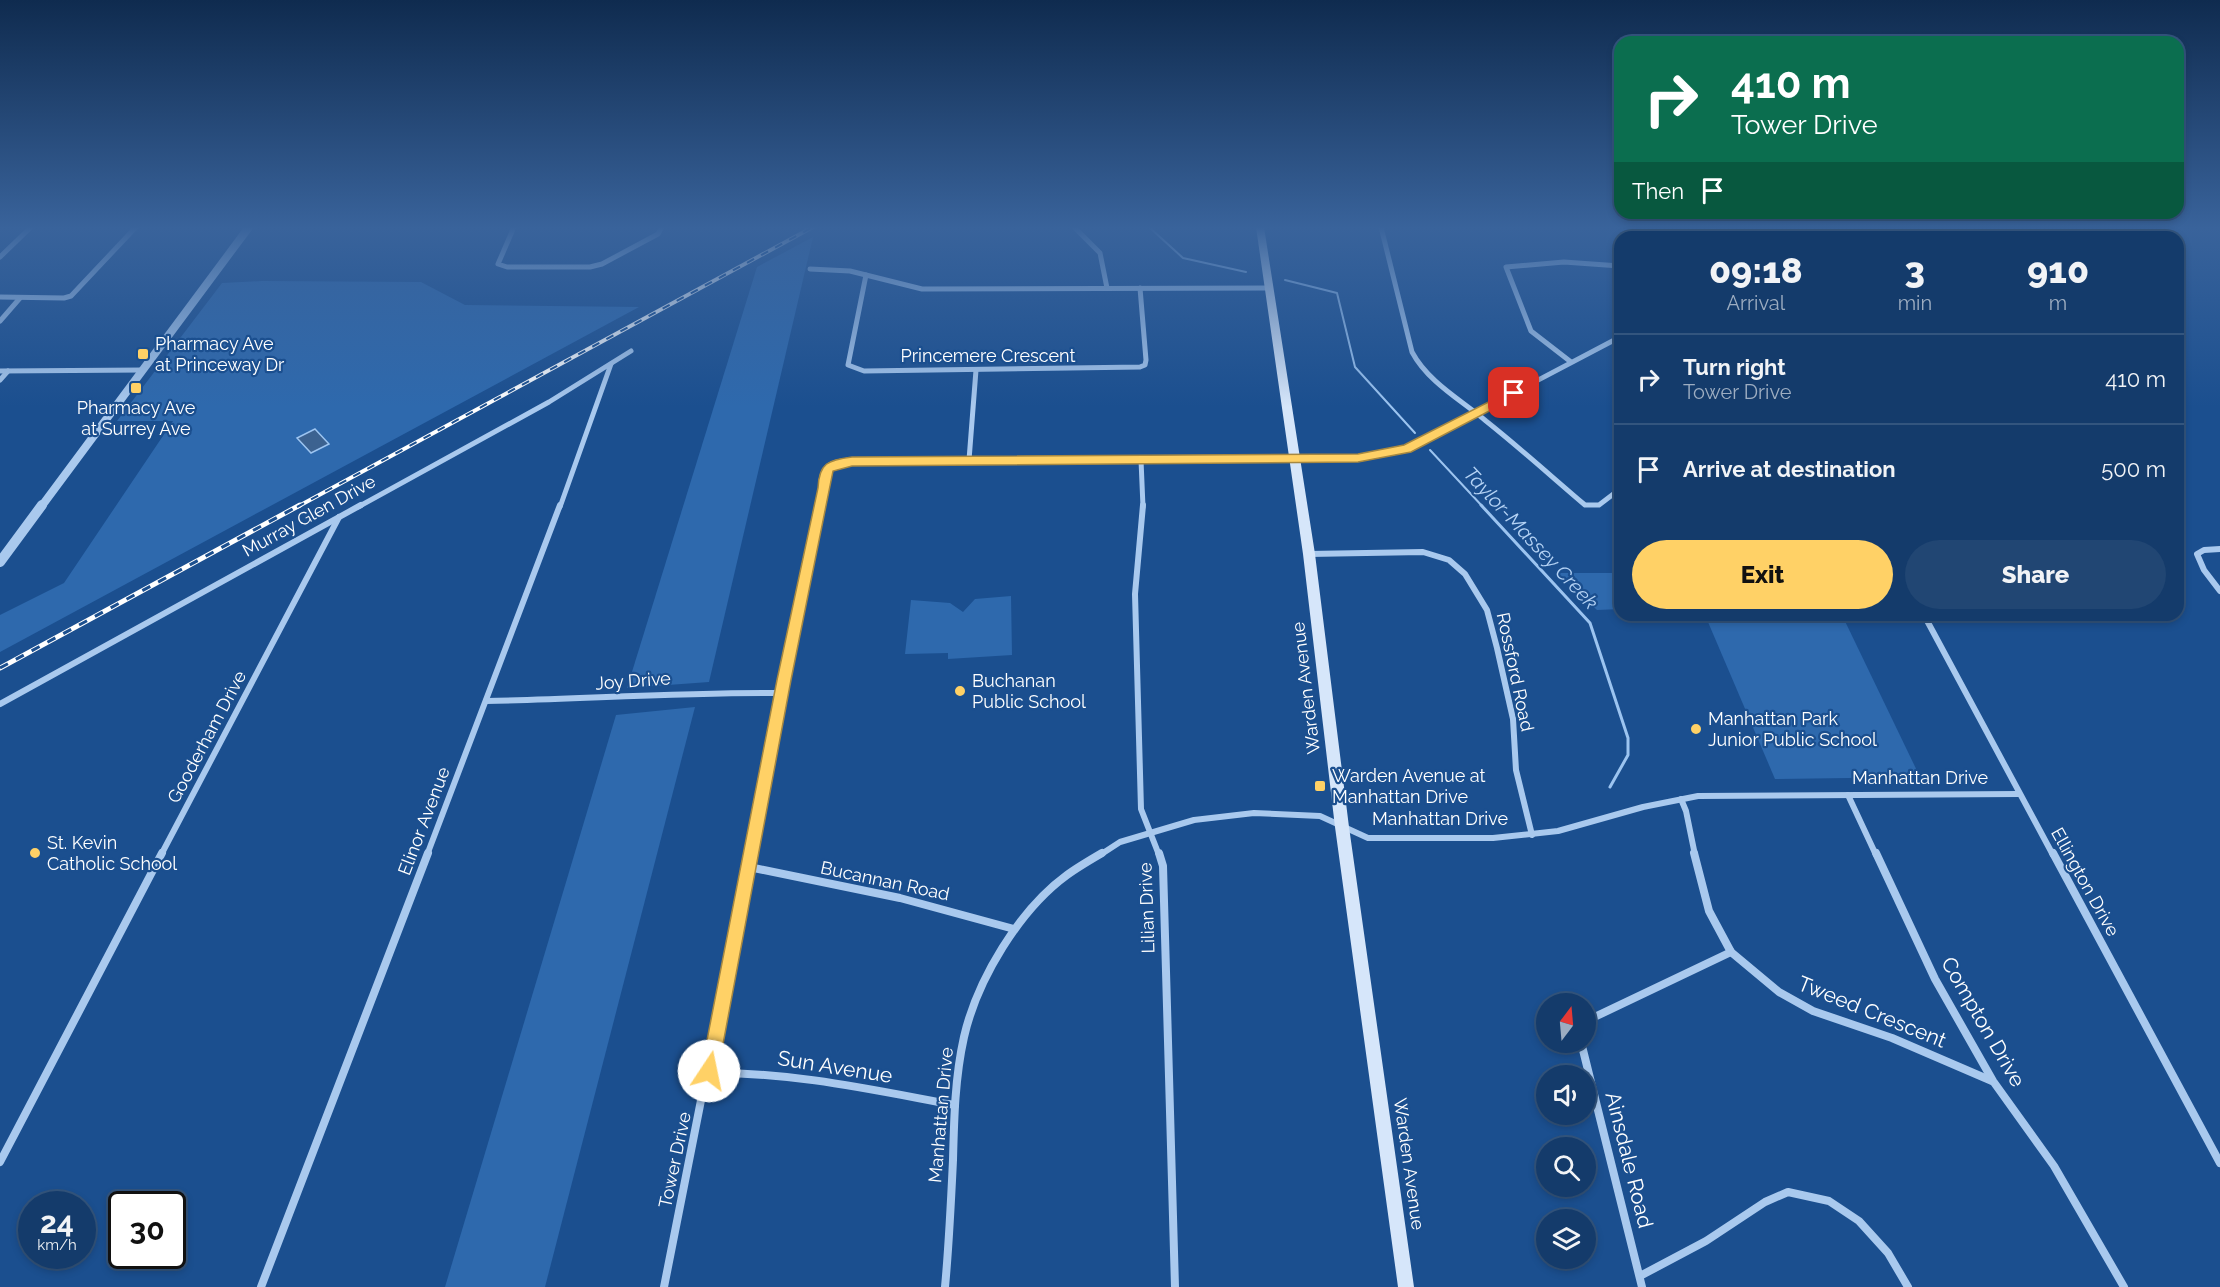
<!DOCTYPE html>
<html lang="en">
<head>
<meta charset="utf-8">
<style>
	body { margin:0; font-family:Raleway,sans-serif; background:#214673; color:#f1f3f6; height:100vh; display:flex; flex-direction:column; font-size:22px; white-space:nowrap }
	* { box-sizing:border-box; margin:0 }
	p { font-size:20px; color:#9dadc1 }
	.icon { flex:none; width:33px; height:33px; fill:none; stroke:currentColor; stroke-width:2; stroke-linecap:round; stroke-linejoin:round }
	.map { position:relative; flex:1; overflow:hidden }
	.drawer { position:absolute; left:1614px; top:231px; width:570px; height:390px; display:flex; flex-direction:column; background:#143b6b; border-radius:18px; box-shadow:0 3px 9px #0003,0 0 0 2px #33557e }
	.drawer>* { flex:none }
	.hud { position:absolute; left:1614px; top:36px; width:570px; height:183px; border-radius:18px; box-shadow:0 3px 9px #0003,0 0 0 2px #33557e; background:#0b6e4f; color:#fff; overflow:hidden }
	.needle { width:39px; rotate:16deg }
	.fabs { position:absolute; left:1536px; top:993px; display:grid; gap:12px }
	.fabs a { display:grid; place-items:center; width:60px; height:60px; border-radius:50%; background:#143b6b; box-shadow:0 3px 9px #0003,0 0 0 2px #33557e; font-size:30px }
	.speed { position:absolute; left:18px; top:1191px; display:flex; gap:12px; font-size:30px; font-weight:700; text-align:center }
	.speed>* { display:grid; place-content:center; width:78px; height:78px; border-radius:50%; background:#143b6b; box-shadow:0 3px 9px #0003,0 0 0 2px #33557e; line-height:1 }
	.speed small { font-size:15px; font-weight:400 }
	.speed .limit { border:3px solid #111; border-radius:9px; background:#fff; color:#111 }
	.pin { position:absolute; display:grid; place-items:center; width:51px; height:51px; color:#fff; margin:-26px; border-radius:12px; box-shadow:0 3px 9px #0006 }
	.me { position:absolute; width:66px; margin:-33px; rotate:11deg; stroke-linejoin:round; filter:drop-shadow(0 0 4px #0008) }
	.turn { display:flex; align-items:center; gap:21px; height:126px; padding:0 18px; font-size:27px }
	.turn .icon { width:78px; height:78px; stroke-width:2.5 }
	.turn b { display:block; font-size:42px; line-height:51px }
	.then { display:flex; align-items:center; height:57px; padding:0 18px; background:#0003; gap:12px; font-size:22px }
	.eta { display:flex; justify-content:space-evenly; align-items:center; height:102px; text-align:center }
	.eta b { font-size:36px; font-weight:800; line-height:42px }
	.button { display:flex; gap:12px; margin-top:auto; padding:12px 18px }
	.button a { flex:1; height:69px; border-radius:36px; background:#ffd166; color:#111; font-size:24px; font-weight:800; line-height:69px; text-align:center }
	.button a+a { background:#214673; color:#f1f3f6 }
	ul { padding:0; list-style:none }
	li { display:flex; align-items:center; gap:18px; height:90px; padding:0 18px; border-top:2px solid #33557e }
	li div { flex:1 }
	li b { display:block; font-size:22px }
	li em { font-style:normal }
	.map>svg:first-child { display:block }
</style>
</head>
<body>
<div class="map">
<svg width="2220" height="1287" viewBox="0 0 2220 1287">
	<rect width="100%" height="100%" fill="#1b4f8f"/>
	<g fill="#2e69ad">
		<path d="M 813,237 L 709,682 L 627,688 L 757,267 Z"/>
		<path d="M 262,281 L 421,282 L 465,305 L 639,307 L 0,652 L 0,615 L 64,583 L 173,421 L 117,421 L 222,283 Z"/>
		<path d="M 1557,573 L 1620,573 L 1620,609 L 1597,610 Z"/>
		<path d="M 1011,596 L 1012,655 L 948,659 L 948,653 L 905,654 L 911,600 L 950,603 L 963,612 L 975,599 Z"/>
		<path d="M 1705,615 L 1842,615 L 1920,777 L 1775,779 Z"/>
		<path d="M 695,707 L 545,1287 L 445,1287 L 616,715 Z"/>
	</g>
	<path fill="#3c6290" stroke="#9cc4f0" stroke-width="1.5" d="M 315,429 L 329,444 L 311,453 L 297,438 Z"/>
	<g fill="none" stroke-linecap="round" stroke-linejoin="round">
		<g stroke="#9cc4f0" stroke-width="2">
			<path d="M 1149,227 L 1183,258 L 1246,272"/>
			<path d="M 1285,280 L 1337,293 L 1355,367 L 1415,433"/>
			<path d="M 1430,450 L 1483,507"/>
		</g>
		<path stroke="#9cc4f0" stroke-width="3" d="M 1481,505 L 1590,623 L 1628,738 L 1628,755 L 1610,787"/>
		<g stroke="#a9c9ee" stroke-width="5">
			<path d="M 514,227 L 498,264 L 507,267 L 590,267 L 602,264 L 658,234 L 662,227"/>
			<path d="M 1074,227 L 1100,253 L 1107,288"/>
			<path d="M 1381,227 L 1412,352 C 1428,382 1461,400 1486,421 C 1520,448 1552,477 1585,505 L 1599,505 L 1620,489"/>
			<path d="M 1712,227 L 1717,237"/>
			<path d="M 0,257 L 31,227"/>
			<path d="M 810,269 L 850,271 L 922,289 L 1268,288"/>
			<path d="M 866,275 L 848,365 L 864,371 L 1140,367 L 1145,365 L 1146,360 L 1140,288"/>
			<path d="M 0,297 L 64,298 L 71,296 L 136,227"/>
			<path d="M 0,321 L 20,298"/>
			<path d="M 1571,362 L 1531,331 L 1506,267 L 1564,262 L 1620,266"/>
			<path d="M 0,371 L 143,370"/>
			<path d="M 0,380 L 8,371"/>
			<path d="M 969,460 L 976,370"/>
			<path d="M 1141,460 L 1143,507"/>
			<path d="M 358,507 L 549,402 L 631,351"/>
			<path d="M 560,507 L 611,364"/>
			<path d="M 820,507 C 824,487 821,467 845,462 L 1310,460 L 1357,458 L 1407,449 L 1620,337"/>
		</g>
		<g stroke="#a9c9ee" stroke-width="6">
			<path d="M 1143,505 L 1135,594 L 1141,809 L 1159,855"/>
			<path d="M 2220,549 L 2204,550 L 2197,554 L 2204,570 L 2220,591"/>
			<path d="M 1309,554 L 1423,552 L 1449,560 L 1465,574 L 1487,610 L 1497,648 L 1513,719 L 1516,770 L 1532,835"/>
			<path d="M 1924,615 L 2053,855"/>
			<path d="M 486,701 C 585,699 683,692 782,693"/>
			<path d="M 0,704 L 361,505"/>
			<path d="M 1848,795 L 1876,855"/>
			<path d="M 1681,799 L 1686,811 L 1695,855"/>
			<path d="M 161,855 L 339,517"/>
			<path d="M 427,855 L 560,505"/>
			<path d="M 750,855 L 820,505"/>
			<path d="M 1100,855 L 1120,842 L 1194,820 L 1254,813 L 1320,816 L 1368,838 L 1493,838 L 1558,831 L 1643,807 L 1698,796 L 2019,794"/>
		</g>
		<g stroke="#a9c9ee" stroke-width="8">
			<path d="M 1159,853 L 1163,866 L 1175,1287"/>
			<path d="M 1694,853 L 1709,911 L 1731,952 L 1779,992 L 1813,1011 L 1892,1038 L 1992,1081"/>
			<path d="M 1876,853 L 1935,979 L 1993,1081 L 2054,1166 L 2124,1287"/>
			<path d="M 2053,853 L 2220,1163"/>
			<path d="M 749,867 L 900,898 L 1014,929"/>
			<path d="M 1586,1021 L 1731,952"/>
			<path d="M 1581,1042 L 1642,1287"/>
			<path d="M 709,1073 C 793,1072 873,1090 955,1105"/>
			<path d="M 0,1162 L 162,853"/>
			<path d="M 1640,1276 L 1706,1241 L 1765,1202 L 1788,1192 L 1829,1201 L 1859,1221 L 1888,1253 L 1908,1287"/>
			<path d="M 261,1287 L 428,853"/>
			<path d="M 664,1287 L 750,853"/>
			<path d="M 945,1287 C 949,1245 951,1202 953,1160 C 954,1119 955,1077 964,1037 C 977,980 1019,910 1067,875 C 1078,867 1090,860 1102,853"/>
		</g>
		<path stroke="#a9c9ee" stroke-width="8" d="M 41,507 L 249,227"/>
		<path stroke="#a9c9ee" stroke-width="10" d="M 0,562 L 42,505"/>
		<path fill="#d6e6fa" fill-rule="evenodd" d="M 1256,227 L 1264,227 L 1315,554 L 1349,827 L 1414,1287 L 1398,1287 L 1335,827 L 1303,554 Z"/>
		<defs>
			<path id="rail-far1" d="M 297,507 L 813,227"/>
			<path id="rail" d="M 0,668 L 300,505"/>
		</defs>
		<use href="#rail-far1" stroke="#fff" stroke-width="4"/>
		<use href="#rail" stroke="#fff" stroke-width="5"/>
		<use href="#rail-far1" stroke="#1b4f8f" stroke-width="2" stroke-dasharray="8" stroke-linecap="butt"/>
		<use href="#rail" stroke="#1b4f8f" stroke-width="3" stroke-dasharray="9" stroke-linecap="butt"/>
	</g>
	<linearGradient id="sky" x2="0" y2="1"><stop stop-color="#0f2b4f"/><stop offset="0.56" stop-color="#39639b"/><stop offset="1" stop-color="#39639b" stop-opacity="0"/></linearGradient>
	<rect width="2220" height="407" fill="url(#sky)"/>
	<path fill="#ffd166" stroke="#a68842" stroke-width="1.5" d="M 1514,389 L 1518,390 L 1518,396 L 1411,452 L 1358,462 L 852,466 L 833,471 L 791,680 L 718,1071 L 715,1077 L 709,1079 L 703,1077 L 701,1071 L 777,680 L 818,488 C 819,463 828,460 852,457 L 1358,454 L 1404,445 Z"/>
	<g fill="#ffd166" stroke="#1b4f8f" stroke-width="2">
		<rect x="137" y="348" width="12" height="12" rx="3"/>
		<rect x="130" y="382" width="12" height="12" rx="3"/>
		<circle cx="960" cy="691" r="6"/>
		<circle cx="1696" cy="729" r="6"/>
		<rect x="1314" y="780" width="12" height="12" rx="3"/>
		<circle cx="35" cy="853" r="6"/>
	</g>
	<g text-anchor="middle" stroke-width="4.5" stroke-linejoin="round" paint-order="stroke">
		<g font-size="18" fill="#fff" stroke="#1b4f8f" text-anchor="start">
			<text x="155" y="350">Pharmacy Ave<tspan x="155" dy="21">at Princeway Dr</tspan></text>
			<text x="136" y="414" text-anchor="middle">Pharmacy Ave<tspan x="136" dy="21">at Surrey Ave</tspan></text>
			<text x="972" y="687">Buchanan<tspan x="972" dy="21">Public School</tspan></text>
			<text x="1708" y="725">Manhattan Park<tspan x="1708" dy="21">Junior Public School</tspan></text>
			<text x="1332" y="782">Warden Avenue at<tspan x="1332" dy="21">Manhattan Drive</tspan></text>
			<text x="47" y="849">St. Kevin<tspan x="47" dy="21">Catholic School</tspan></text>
		</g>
		<g font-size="18" fill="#fff" stroke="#1b4f8f">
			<text x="988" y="362">Princemere Crescent</text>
			<text transform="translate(309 516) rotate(-29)" y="6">Murray Glen Drive</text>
			<text transform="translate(1515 672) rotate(78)" y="6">Rossford Road</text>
			<text transform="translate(633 681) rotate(-4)" y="6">Joy Drive</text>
			<text transform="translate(1306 688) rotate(-97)" y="6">Warden Avenue</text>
			<text transform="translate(207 737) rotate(-62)" y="6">Gooderham Drive</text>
			<text x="1920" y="784">Manhattan Drive</text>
			<text x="1440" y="825">Manhattan Drive</text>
			<text transform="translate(424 821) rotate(-69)" y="6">Elinor Avenue</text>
			<text transform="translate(885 881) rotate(12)" y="6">Bucannan Road</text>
			<text transform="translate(2085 882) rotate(61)" y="6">Ellington Drive</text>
			<text transform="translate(1147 908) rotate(-92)" y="6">Lilian Drive</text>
			<text transform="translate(941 1115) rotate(-85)" y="6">Manhattan Drive</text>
			<text transform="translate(675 1160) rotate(-78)" y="6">Tower Drive</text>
			<text transform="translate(1409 1164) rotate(82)" y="6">Warden Avenue</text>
		</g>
		<g font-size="20" font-style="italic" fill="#b5d3f5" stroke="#1b4f8f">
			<text transform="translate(1531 538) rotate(47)" y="7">Taylor-Massey Creek</text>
		</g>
		<g font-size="21" fill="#fff" stroke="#1b4f8f">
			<text transform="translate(1872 1012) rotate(22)" y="7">Tweed Crescent</text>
			<text transform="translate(1983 1022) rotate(60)" y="7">Compton Drive</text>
			<text transform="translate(835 1067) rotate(9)" y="7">Sun Avenue</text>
			<text transform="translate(1629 1160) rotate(76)" y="7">Ainsdale Road</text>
		</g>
	</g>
</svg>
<div class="fabs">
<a><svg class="needle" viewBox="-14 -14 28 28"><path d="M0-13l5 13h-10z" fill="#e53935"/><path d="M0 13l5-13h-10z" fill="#9dadc1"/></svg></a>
<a><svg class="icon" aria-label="sound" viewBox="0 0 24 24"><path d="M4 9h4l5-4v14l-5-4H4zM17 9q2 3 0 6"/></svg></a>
<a><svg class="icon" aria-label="search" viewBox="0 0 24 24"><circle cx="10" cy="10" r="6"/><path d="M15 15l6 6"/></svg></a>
<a><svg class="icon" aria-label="layers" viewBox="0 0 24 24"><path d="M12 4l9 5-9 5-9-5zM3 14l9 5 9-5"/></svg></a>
</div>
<div class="speed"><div>24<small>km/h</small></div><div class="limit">30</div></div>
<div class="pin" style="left:1514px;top:393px;background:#d93025"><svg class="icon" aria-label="arrive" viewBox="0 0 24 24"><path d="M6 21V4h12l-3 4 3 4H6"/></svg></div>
<svg class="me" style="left:709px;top:1071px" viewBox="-20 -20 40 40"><circle r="19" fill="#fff"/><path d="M0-13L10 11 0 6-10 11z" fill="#ffd166"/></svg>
<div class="hud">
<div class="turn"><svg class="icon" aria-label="right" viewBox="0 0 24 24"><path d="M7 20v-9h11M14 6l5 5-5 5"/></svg><div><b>410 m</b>Tower Drive</div></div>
<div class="then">Then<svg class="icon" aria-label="arrive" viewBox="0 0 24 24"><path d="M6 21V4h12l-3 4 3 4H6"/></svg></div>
</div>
<section class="drawer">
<div class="eta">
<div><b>09:18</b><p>Arrival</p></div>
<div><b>3</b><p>min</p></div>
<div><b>910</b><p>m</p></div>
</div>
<ul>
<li><svg class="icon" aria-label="right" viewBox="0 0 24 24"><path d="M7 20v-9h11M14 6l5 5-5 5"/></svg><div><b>Turn right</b><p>Tower Drive</p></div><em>410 m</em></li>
<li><svg class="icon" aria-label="arrive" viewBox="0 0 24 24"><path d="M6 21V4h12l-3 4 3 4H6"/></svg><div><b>Arrive at destination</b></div><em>500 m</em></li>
</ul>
<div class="button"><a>Exit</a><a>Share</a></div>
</section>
</div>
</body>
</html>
